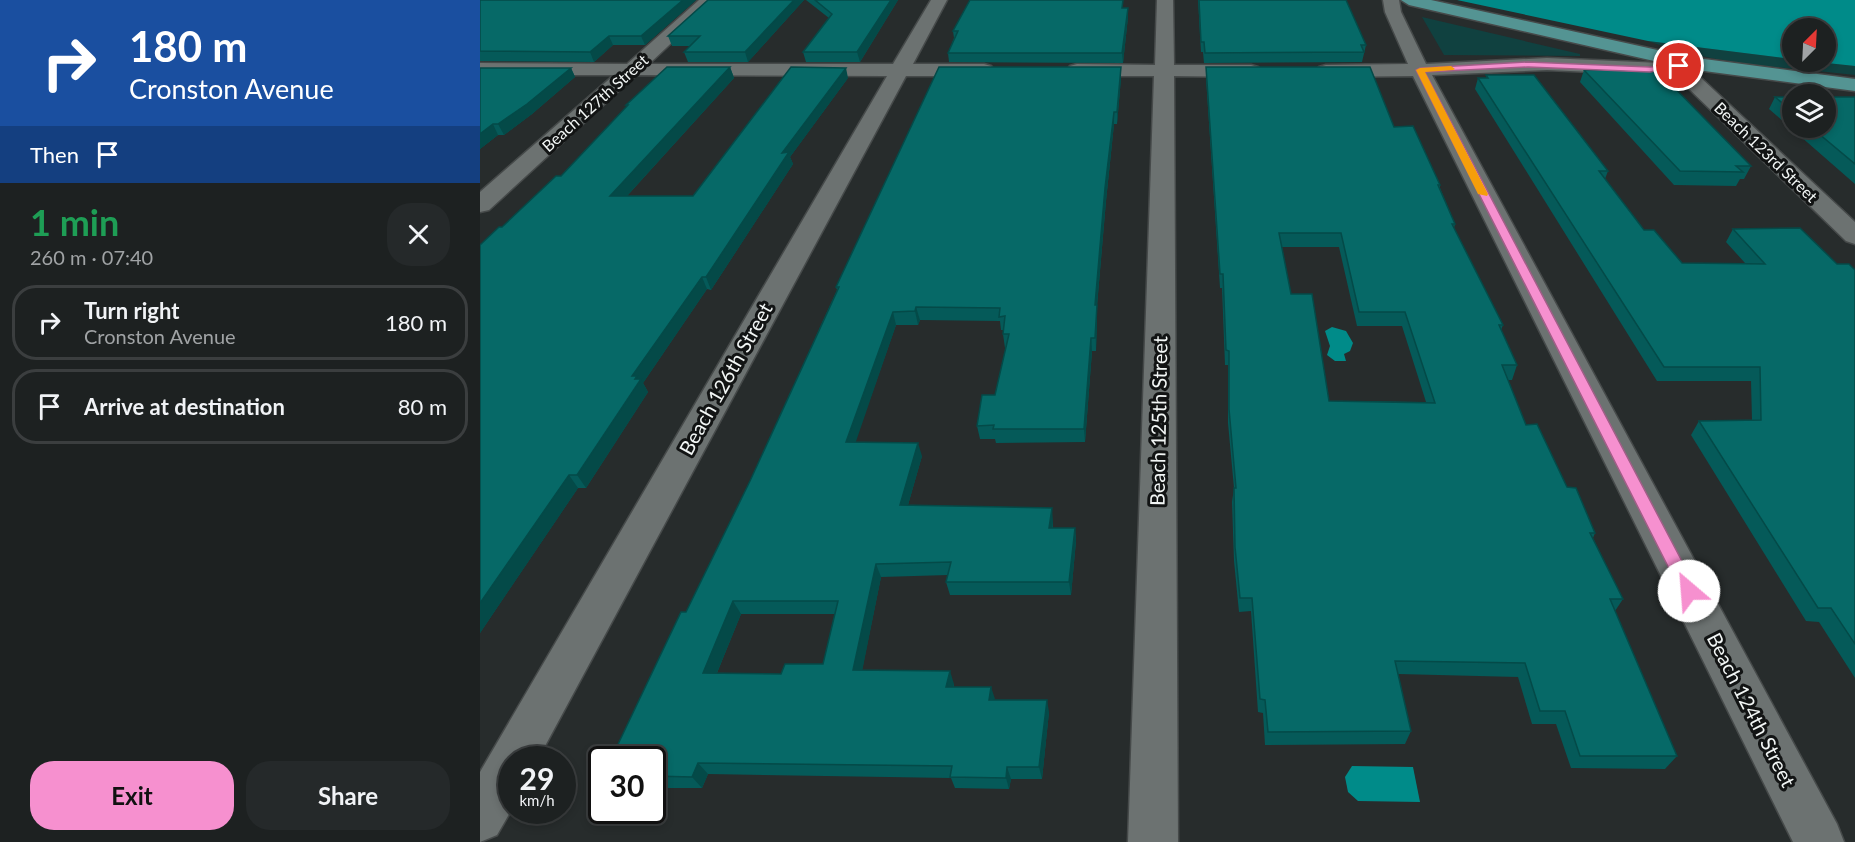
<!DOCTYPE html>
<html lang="en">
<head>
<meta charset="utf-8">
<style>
	body { margin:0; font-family:Lato,sans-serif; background:#25292a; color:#f1f3f6; height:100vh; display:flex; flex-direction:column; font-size:22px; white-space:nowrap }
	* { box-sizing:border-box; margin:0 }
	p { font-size:20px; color:#a0a3a5 }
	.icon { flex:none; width:33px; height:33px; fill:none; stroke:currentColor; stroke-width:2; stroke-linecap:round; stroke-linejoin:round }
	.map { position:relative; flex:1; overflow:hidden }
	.drawer { display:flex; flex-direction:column; background:#1d2121; width:480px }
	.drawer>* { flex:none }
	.banner { background:#1a4fa0; color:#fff; overflow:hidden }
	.needle { width:39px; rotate:24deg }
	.tools { position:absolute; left:1302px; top:18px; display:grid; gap:12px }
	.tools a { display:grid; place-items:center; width:54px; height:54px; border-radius:50%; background:#1d2121; box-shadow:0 3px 9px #0003,0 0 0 2px #3b3e3f; font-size:30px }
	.speed { position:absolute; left:18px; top:746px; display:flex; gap:12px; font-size:30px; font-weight:700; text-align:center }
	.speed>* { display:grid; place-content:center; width:78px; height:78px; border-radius:50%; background:#1d2121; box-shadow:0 3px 9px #0003,0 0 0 2px #3b3e3f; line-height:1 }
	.speed small { font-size:15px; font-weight:400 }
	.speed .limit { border:3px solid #111; border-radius:9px; background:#fff; color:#111 }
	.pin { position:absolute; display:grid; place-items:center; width:51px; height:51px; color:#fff; margin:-26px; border:3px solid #fff; border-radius:50%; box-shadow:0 2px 6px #0007 }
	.me { position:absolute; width:66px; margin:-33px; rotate:333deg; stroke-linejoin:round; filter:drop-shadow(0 0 4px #0008) }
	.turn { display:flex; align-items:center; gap:21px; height:126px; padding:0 30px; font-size:27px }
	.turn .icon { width:78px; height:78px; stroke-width:2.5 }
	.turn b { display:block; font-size:42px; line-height:51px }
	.then { display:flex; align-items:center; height:57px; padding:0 30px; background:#0003; gap:12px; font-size:22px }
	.round { display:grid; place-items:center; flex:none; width:63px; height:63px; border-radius:24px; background:#25292a }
	.summary { display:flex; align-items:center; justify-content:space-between; height:102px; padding:0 30px }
	h1 { font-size:36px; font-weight:700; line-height:45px; color:#1e9e55 }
	.action { display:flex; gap:12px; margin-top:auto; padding:12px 30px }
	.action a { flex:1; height:69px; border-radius:24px; background:#f690cf; color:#111; font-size:24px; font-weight:700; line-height:69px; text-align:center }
	.action a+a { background:#25292a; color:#f1f3f6 }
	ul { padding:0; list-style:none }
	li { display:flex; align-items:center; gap:18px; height:75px; margin:0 12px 9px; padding:0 18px; border:3px solid #3b3e3f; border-radius:24px }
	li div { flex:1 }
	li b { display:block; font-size:22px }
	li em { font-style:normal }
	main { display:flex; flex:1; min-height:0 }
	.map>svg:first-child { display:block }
</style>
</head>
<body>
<main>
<section class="drawer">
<div class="banner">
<div class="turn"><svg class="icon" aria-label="right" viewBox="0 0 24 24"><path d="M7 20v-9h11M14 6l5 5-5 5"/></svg><div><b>180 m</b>Cronston Avenue</div></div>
<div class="then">Then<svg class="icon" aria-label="arrive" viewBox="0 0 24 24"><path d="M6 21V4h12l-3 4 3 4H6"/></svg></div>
</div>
<div class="summary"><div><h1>1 min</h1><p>260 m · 07:40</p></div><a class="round"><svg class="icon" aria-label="close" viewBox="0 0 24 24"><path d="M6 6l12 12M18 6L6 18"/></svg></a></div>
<ul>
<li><svg class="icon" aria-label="right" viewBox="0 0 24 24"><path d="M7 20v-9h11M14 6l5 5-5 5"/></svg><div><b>Turn right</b><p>Cronston Avenue</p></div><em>180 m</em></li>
<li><svg class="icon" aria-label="arrive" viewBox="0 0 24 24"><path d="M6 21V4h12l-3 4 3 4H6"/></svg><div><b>Arrive at destination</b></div><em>80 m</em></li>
</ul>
<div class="action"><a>Exit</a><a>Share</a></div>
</section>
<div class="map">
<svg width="1375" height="842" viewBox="0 0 1375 842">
	<rect width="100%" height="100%" fill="#272c2c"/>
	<g fill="#104140">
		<path d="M 942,17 L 1100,54 L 1100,56 L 964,55 Z"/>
		<path d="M 1168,41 L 1312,59 L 1312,62 L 1337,62 L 1375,66 L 1375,75 C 1308,67 1231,65 1168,41 Z"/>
	</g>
	<g fill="#008b89">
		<path d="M 977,0 L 1375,0 L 1375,66 L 1337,62 L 1346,62 L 1346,28 L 1312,28 L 1312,59 L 1168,41 Z"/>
		<path d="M 852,327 L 866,331 L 873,343 L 870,351 L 864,354 L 866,361 L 855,361 L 847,355 L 850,346 L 845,331 Z"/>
		<path d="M 872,766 L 933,767 L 940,802 L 878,801 L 868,792 L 865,777 Z"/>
	</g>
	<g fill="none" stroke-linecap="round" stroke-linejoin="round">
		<defs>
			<g id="minor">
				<path d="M 219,0 L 237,0 L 169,64 L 413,64 L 451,0 L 467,0 L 433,64 L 504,64 L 511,66 L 514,70 L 511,74 L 504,76 L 426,76 L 58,759 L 32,759 L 32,809 L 17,835 L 0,842 L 0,772 L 407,76 L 156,75 L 9,210 L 0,212 L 0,192 L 134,75 L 0,75 L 0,63 L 147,64 Z"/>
				<path d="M 677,0 L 693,0 L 694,65 L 771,65 L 778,67 L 781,71 L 778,75 L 771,77 L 694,76 L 698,842 L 648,842 L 674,76 L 597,76 L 590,74 L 587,70 L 590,66 L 597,64 L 675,65 Z"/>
				<path d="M 903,0 L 919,0 L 921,12 L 946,64 L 1067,58 L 1181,63 L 1209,57 L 1216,59 L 1218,63 L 1217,71 L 1220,77 L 1375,222 L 1375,244 L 1366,241 L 1204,84 L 1197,71 L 1181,75 L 1067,70 L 952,75 L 1357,824 L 1364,842 L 1313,842 L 933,76 L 846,77 L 839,75 L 836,71 L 839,67 L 846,65 L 928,64 L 905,12 Z"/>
			</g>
			<path id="major" d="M 921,0 L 951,0 L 1209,57 L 1375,79 L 1375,91 L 1209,69 L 929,5 Z"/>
		</defs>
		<use href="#minor" stroke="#464a4a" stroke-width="3"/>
		<use href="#major" stroke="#464a4a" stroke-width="3"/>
		<use href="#minor" fill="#6c7271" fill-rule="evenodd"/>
		<use href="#major" fill="#549493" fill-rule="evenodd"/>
	</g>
	<g fill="#055a59" fill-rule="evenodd">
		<path d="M 0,0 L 216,0 L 165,45 L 133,45 L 114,62 L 0,61 Z"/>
		<path d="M 228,0 L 324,0 L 268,62 L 208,62 L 204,52 L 211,46 L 192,46 L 188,36 Z"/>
		<path d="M 326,0 L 418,0 L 380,62 L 326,62 L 323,52 L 349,18 Z"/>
		<path d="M 718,0 L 866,0 L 886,45 L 882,62 L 724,63 L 723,52 L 721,52 Z"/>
		<path d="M 643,8 L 648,8 L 648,17 L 643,63 L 469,62 L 468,53 L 474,38 L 473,31 Z"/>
		<path d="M 250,67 L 254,78 L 147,196 L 213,196 L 368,78 L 310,157 L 313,164 L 231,290 L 227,289 L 163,383 L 168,392 L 106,488 L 98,488 L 0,633 L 22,227 L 81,176 L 147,106 L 146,105 Z"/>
		<path d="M 726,67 L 914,127 L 960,185 L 960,188 L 975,224 L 974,228 L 1023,325 L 1021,330 L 1037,365 L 1032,380 L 1028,380 L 1046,425 L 1115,533 L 1113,538 L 1143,599 L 1135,611 L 1197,756 L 1185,769 L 1091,768 L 1076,724 L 1052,724 L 1038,677 L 918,674 L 931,731 L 925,744 L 785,745 L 783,713 L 778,712 L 771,611 L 759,612 L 754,561 L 752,502 L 754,488 L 748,423 L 748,365 L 745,365 L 742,288 L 740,288 L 726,78 ZM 802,247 L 859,247 L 877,326 L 922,326 L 946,402 L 849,401 L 811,294 Z"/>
		<path d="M 0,68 L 91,68 L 95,77 L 52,114 L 24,135 L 18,135 L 0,149 Z"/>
		<path d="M 1104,70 L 1271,166 L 1264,179 L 1260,179 L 1256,186 L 1194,185 L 1100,82 Z"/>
		<path d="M 1006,75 L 1128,171 L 1125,179 L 1164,230 L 1202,263 L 1265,263 L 1246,242 L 1253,229 L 1375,270 L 1375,678 L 1339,622 L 1326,621 L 1211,435 L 1219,421 L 1272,420 L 1271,381 L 1177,381 L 995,89 L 998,78 L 1006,78 Z"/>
		<path d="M 641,78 L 637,124 L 634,124 L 626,201 L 617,306 L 617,318 L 616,351 L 612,351 L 605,442 L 516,443 L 515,439 L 500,439 L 497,426 L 515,395 L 526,348 L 525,348 L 523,334 L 523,330 L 521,330 L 520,321 L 440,320 L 438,325 L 416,325 L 375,442 L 442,456 L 428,505 L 573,522 L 573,528 L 595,528 L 596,541 L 591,595 L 470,595 L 466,582 L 468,575 L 401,577 L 382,670 L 474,684 L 474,687 L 515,700 L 569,712 L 562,779 L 531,779 L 529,789 L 475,788 L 471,778 L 228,774 L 222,788 L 173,788 L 172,759 L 206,612 L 270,481 L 357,290 L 356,287 ZM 261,614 L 355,614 L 343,664 L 301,674 L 237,673 Z"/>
		<path d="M 1295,97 L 1312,97 L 1312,128 L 1346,128 L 1375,97 L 1375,184 L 1289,109 Z"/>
	</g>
	<g fill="#044a48">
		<path d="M 203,0 L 216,0 L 165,45 L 161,36 Z"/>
		<path d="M 314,0 L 324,0 L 268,62 L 265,52 Z"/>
		<path d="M 411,0 L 418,0 L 380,62 L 377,52 Z"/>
		<path d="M 648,8 L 648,17 L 643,63 L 642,53 Z"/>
		<path d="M 129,36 L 133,45 L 114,62 L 110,52 Z"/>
		<path d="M 250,67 L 254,78 L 136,208 L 130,196 Z"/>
		<path d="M 641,67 L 641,78 L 637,124 L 637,112 Z"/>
		<path d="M 91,68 L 95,77 L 52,114 L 24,135 L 18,124 Z"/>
		<path d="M 366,68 L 368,78 L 310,157 L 313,164 L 231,290 L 226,277 L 302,153 Z"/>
		<path d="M 634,112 L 634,124 L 626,201 L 617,306 L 617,318 L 616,351 L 615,305 L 625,188 Z"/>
		<path d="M 13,124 L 18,135 L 0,149 L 0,134 Z"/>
		<path d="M 222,277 L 227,289 L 163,383 L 168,392 L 106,488 L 97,475 L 152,376 Z"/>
		<path d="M 436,307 L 440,320 L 438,325 L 435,311 Z"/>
		<path d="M 413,312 L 416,325 L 371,456 L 366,442 Z"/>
		<path d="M 611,338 L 612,351 L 605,442 L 604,429 Z"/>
		<path d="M 438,443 L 442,456 L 424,519 L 420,505 Z"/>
		<path d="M 89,475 L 98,488 L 0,633 L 0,603 Z"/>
		<path d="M 572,508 L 573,522 L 571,542 L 569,528 Z"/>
		<path d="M 595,528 L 596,541 L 591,595 L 589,582 Z"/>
		<path d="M 396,564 L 401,577 L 380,682 L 373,670 Z"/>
		<path d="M 253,601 L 261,614 L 232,685 L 223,673 Z"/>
		<path d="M 470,671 L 474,684 L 471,699 L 466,687 Z"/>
		<path d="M 511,687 L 515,699 L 509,700 Z"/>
		<path d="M 567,700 L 569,712 L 562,779 L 559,767 Z"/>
		<path d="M 218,763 L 228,774 L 222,788 L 212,777 Z"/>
		<path d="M 527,767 L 531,779 L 529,789 L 526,778 Z"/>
	</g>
	<g fill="#066967" stroke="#044a48" stroke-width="1.5" fill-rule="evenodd">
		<path d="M 0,0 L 203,0 L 161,36 L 129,36 L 110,52 L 0,51 Z"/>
		<path d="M 228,0 L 314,0 L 265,52 L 204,52 L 220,36 L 188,36 Z"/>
		<path d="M 335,0 L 411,0 L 377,52 L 323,52 L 352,14 Z"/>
		<path d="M 490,0 L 643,0 L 642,8 L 648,8 L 642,53 L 468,53 L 478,31 L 473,31 Z"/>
		<path d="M 719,0 L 866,0 L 886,45 L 881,45 L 884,52 L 725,53 L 724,42 L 721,42 Z"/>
		<path d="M 187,67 L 250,67 L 130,196 L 213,196 L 311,67 L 366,68 L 302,153 L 309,152 L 226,277 L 222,277 L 152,376 L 157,376 L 155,379 L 161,379 L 97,475 L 89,475 L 0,603 L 0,245 L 19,227 L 22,227 L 76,176 L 81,176 L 148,105 L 146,105 Z"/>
		<path d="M 459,67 L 641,67 L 637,112 L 634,112 L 625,188 L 615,305 L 617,305 L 615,338 L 611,338 L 604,429 L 513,429 L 514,425 L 497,426 L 502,395 L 515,395 L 529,334 L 523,334 L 525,316 L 519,317 L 520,308 L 436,307 L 435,311 L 413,312 L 366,442 L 438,443 L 420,505 L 572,508 L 569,528 L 595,528 L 589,582 L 466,582 L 471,562 L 396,564 L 373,670 L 470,671 L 466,687 L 511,687 L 509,700 L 567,700 L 559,767 L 527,767 L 526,778 L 470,777 L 472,766 L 218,763 L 212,777 L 172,776 L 172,759 L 131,759 L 201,612 L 206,612 L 270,481 L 359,287 L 356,287 ZM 253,601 L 358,601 L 343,664 L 305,664 L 301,674 L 223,673 Z"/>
		<path d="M 726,67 L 890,67 L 914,127 L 933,126 L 960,185 L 958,185 L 975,224 L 972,224 L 1023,325 L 1019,325 L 1037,365 L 1022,365 L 1046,425 L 1057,424 L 1087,487 L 1096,488 L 1115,533 L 1110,533 L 1143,599 L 1130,599 L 1197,756 L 1100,756 L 1085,711 L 1060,711 L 1045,663 L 915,661 L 931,731 L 788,732 L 785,700 L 780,699 L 772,598 L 760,598 L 755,547 L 754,488 L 756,488 L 749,409 L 749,351 L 746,350 L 743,274 L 740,274 ZM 799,233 L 861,233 L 879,312 L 925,312 L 955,403 L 849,401 L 832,294 L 811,294 Z"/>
		<path d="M 0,68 L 91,68 L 47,104 L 18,124 L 13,124 L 0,134 Z"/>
		<path d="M 1104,70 L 1177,70 L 1271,166 L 1256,166 L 1263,172 L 1200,171 Z"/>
		<path d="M 1006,75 L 1054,75 L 1128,171 L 1119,171 L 1164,230 L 1174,230 L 1202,263 L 1285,264 L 1253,229 L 1320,228 L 1357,264 L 1369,264 L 1375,270 L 1375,644 L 1351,608 L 1338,608 L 1219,421 L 1281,420 L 1280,367 L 1184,367 L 998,78 L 1008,78 Z"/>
		<path d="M 1295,97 L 1312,97 L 1312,111 Z"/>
		<path d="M 1346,97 L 1375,97 L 1375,164 L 1332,128 L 1346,128 Z"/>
	</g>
	<path fill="#f690cf" stroke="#a05e87" stroke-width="1.5" d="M 1048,62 L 1170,67 L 1199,64 L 1203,66 L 1170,72 L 1048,67 L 945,72 L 1215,586 L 1217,591 L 1215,596 L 1209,598 L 1203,596 L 936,70 L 940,68 Z"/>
	<path fill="#f59e0b" d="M 971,66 L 975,69 L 973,70 L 945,72 L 1008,194 L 1007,196 L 998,194 L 936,70 L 940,68 Z"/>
	<g text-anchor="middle" stroke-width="6" stroke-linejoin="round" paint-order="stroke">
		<g font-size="16" fill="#f2f6f5" stroke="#121414">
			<text transform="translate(115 103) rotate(-42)" y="6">Beach 127th Street</text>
			<text transform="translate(1286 152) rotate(44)" y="6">Beach 123rd Street</text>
		</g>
		<g font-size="20" fill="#f2f6f5" stroke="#121414">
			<text transform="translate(246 379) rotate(-61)" y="7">Beach 126th Street</text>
			<text transform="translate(679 421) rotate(-89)" y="7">Beach 125th Street</text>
			<text transform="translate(1271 710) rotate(63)" y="7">Beach 124th Street</text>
		</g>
	</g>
</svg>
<div class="tools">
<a><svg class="needle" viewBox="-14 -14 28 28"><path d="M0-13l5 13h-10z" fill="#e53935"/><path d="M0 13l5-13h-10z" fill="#a0a3a5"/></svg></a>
<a><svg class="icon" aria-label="layers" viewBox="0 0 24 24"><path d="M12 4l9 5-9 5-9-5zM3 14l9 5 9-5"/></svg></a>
</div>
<div class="speed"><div>29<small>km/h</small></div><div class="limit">30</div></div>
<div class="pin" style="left:1199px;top:66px;background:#d93025"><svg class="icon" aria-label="arrive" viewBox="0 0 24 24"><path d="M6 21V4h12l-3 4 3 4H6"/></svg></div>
<svg class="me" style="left:1209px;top:591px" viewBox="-20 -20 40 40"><circle r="19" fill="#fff"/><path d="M0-13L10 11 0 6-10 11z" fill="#f690cf"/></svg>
</div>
</main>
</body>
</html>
